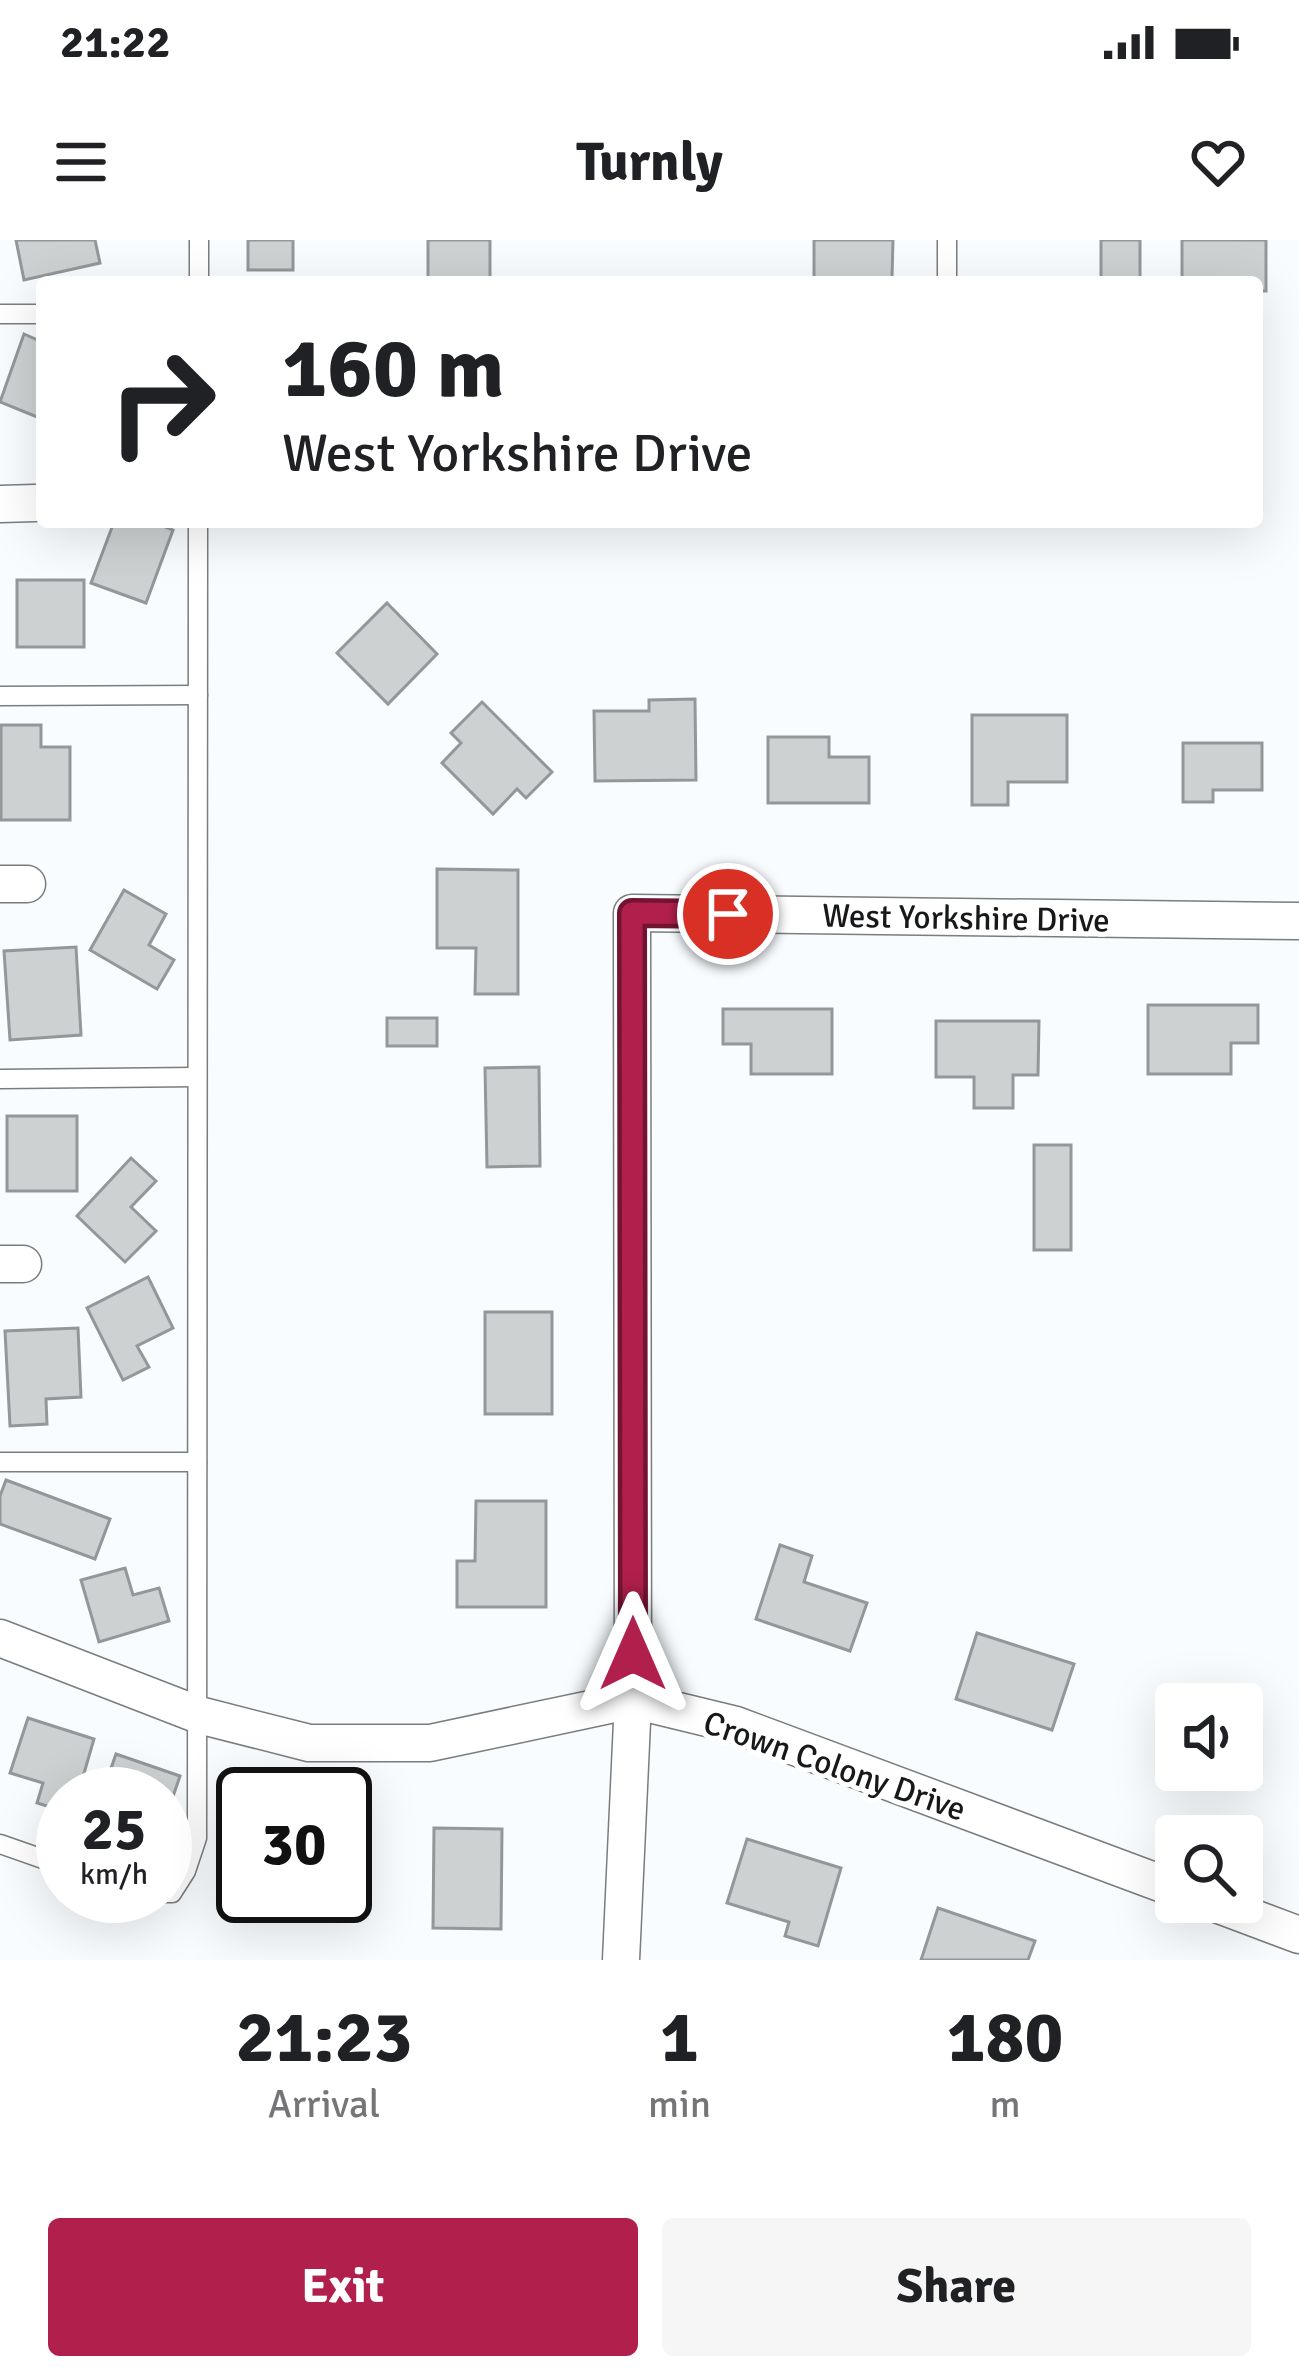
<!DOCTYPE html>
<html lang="en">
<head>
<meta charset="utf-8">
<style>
	body { margin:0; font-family:Signika,sans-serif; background:#f6f6f6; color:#202124; height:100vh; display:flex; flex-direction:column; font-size:45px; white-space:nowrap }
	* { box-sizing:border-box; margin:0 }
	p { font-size:39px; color:#757577 }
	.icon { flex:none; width:66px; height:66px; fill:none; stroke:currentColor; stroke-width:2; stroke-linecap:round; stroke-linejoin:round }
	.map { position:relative; height:1720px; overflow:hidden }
	.drawer { display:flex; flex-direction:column; background:#fff; flex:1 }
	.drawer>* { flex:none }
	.banner { position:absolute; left:36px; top:36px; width:1227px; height:252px; border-radius:12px; box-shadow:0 12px 48px #0002; background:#fff; color:#202124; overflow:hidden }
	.buttons { position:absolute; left:1155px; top:1443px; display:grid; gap:24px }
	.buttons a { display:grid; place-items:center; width:108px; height:108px; border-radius:12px; background:#fff; box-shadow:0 12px 48px #0002; font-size:60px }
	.speed { position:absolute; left:36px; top:1527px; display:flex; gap:24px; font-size:60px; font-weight:700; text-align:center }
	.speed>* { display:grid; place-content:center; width:156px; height:156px; border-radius:50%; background:#fff; box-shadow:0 12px 48px #0002; line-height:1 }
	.speed small { font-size:30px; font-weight:400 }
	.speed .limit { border:6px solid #111; border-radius:18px; background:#fff; color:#111 }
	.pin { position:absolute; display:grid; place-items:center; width:102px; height:102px; color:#fff; margin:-51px; border:6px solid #fff; border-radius:50%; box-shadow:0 3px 12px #0007 }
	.me { position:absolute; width:132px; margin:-66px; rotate:0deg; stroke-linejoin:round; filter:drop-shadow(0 0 9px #0008) }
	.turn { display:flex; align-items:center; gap:42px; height:252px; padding:0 48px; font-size:54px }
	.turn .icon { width:156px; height:156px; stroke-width:2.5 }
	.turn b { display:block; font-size:84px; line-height:102px }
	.eta { display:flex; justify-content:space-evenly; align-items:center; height:204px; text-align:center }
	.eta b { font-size:72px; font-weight:800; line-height:84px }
	.action { display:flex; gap:24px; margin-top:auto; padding:24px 48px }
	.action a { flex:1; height:138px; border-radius:12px; background:#b1204d; color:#fff; font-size:48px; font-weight:800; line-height:138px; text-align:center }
	.action a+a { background:#f6f6f6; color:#202124 }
	.status { display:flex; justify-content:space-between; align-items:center; height:84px; padding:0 60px; background:#fff; direction:ltr }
	.status svg { height:33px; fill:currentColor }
	header { display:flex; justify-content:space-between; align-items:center; height:156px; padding:0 48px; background:#fff; font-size:54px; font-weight:800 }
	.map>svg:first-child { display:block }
</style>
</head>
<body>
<div class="status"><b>21:22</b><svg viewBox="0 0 49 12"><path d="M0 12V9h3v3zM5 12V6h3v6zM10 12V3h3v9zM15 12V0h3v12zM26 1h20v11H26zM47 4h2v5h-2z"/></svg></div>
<header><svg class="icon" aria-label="menu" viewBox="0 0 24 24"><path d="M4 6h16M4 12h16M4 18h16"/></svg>Turnly<svg class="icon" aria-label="heart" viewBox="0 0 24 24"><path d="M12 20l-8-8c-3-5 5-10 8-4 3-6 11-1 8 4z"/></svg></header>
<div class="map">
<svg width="1299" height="1720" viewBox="0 0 1299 1720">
	<rect width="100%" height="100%" fill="#f8fcfe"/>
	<g fill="#cdd1d2" stroke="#949799" stroke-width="3">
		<path d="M 16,0 L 95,0 L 100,23 L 24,40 Z"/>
		<rect x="248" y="0" width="45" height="30"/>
		<rect x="428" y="0" width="62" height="42"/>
		<path d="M 814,0 L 893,0 L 892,39 L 814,38 Z"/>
		<rect x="1101" y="0" width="39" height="42"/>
		<path d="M 1182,0 L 1266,0 L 1266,51 L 1257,51 L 1257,42 L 1182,42 Z"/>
		<path d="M 24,94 L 42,102 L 42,179 L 0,162 Z"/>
		<path d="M 114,282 L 153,282 L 173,290 L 146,363 L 91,343 Z"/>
		<rect x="17" y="340" width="67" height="67"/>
		<path d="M 387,363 L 437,414 L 388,464 L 337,413 Z"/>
		<path d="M 695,459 L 696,540 L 595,541 L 594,471 L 649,471 L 649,460 Z"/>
		<path d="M 482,462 L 552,532 L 526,558 L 517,549 L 493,574 L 442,523 L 461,503 L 451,493 Z"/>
		<path d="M 972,475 L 1067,475 L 1067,542 L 1008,542 L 1008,565 L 972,565 Z"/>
		<path d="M 1,485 L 41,485 L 41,507 L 70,507 L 70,580 L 1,580 Z"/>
		<path d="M 768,497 L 829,497 L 829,517 L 869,517 L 869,563 L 768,563 Z"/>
		<path d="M 1183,503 L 1262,503 L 1262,550 L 1213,550 L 1213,562 L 1183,562 Z"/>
		<path d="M 437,629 L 518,630 L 518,754 L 475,754 L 476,708 L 437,708 Z"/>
		<path d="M 124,650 L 166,674 L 149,705 L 174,720 L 157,749 L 90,710 Z"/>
		<path d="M 76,707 L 81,795 L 10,800 L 4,711 Z"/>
		<path d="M 1148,765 L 1258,765 L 1258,803 L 1231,803 L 1231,834 L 1148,834 Z"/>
		<path d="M 723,769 L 832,769 L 832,834 L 751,834 L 751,804 L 723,804 Z"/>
		<rect x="387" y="778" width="50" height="28"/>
		<path d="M 936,781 L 1039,781 L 1038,835 L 1013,835 L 1013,868 L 974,868 L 974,837 L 936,837 Z"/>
		<path d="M 539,827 L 540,926 L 487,927 L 485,828 Z"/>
		<rect x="7" y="876" width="70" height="75"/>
		<rect x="1034" y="905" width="37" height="105"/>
		<path d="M 131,918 L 156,941 L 131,967 L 156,991 L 125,1022 L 77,976 Z"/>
		<path d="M 148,1037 L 173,1088 L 137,1106 L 149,1127 L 123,1140 L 87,1068 Z"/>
		<rect x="485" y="1072" width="67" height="102"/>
		<path d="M 78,1088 L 81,1157 L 46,1159 L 47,1184 L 10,1186 L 5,1091 Z"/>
		<path d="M 6,1240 L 110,1279 L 95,1319 L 0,1284 L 0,1256 Z"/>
		<path d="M 476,1261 L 546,1261 L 546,1367 L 457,1367 L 457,1321 L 475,1321 Z"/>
		<path d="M 780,1305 L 812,1316 L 804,1342 L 867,1363 L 850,1411 L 756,1379 Z"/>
		<path d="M 125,1328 L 133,1355 L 159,1348 L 169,1381 L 99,1402 L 81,1340 Z"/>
		<path d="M 977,1393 L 1074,1424 L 1052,1490 L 956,1459 Z"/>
		<path d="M 28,1478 L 94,1499 L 78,1554 L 63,1554 L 63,1571 L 37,1563 L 43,1543 L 10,1533 Z"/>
		<path d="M 116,1514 L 180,1536 L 165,1580 L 165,1554 L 102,1554 Z"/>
		<path d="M 434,1588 L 502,1589 L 501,1689 L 433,1688 Z"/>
		<path d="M 747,1599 L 841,1628 L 818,1706 L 785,1696 L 789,1682 L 727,1663 Z"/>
		<path d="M 938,1668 L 1035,1701 L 1028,1720 L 921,1720 Z"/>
	</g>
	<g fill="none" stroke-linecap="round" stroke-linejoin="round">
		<defs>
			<g id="lane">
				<path d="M 947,0 L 947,42"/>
				<path d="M 199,42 L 199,0"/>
				<path d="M 0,74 L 42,74"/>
				<path d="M 0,456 L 198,455"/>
				<path d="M 0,839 L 197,837"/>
				<path d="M 0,1222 L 197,1222"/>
				<path d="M 0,1604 L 63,1626"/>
				<path d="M 165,1653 L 172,1653 L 186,1631 L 197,1598 L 198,282"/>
			</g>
			<g id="street">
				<path d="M 0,264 L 35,263"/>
				<path d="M 0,644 L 27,644"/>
				<path d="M 0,1024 L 23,1024"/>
				<path d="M 0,1398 L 199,1475 L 309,1503 L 430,1503 L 633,1460 L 736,1485 L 1176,1649"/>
				<path d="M 1211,1662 L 1299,1695"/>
				<path d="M 621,1720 L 633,1460 L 632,673 L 1299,681"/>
			</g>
		</defs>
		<use href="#lane" stroke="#797d7e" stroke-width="21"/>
		<use href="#street" stroke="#797d7e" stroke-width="39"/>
		<use href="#lane" stroke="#fff" stroke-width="18"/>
		<use href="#street" stroke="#fff" stroke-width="36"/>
	</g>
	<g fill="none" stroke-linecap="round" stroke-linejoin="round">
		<defs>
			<path id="route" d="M 633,1414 L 632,673 L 728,674"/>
		</defs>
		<use href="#route" stroke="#731532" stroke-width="30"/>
		<use href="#route" stroke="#b1204d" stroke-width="21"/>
	</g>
	<g text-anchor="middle" stroke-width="10" stroke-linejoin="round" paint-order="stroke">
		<g font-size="33" fill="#171819" stroke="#fff">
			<text transform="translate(966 677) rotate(1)" y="12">West Yorkshire Drive</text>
			<text transform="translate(835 1525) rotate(19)" y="12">Crown Colony Drive</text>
		</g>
	</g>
</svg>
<div class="buttons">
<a><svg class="icon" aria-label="sound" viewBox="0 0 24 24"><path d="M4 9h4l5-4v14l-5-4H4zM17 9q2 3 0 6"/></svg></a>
<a><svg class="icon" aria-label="search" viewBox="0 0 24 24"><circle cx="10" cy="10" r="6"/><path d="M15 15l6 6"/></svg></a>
</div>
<div class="speed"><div>25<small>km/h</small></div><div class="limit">30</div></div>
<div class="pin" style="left:728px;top:674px;background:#d93025"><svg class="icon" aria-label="arrive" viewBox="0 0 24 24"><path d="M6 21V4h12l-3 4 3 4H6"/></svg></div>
<svg class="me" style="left:633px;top:1414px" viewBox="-20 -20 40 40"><path d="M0-17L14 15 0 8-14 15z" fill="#b1204d" stroke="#fff" stroke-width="4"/></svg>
<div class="banner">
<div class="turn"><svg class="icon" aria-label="right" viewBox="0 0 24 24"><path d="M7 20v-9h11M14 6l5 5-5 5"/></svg><div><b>160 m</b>West Yorkshire Drive</div></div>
</div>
</div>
<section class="drawer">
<div class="eta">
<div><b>21:23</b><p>Arrival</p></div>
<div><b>1</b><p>min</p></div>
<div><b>180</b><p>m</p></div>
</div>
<div class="action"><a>Exit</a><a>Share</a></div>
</section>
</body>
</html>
